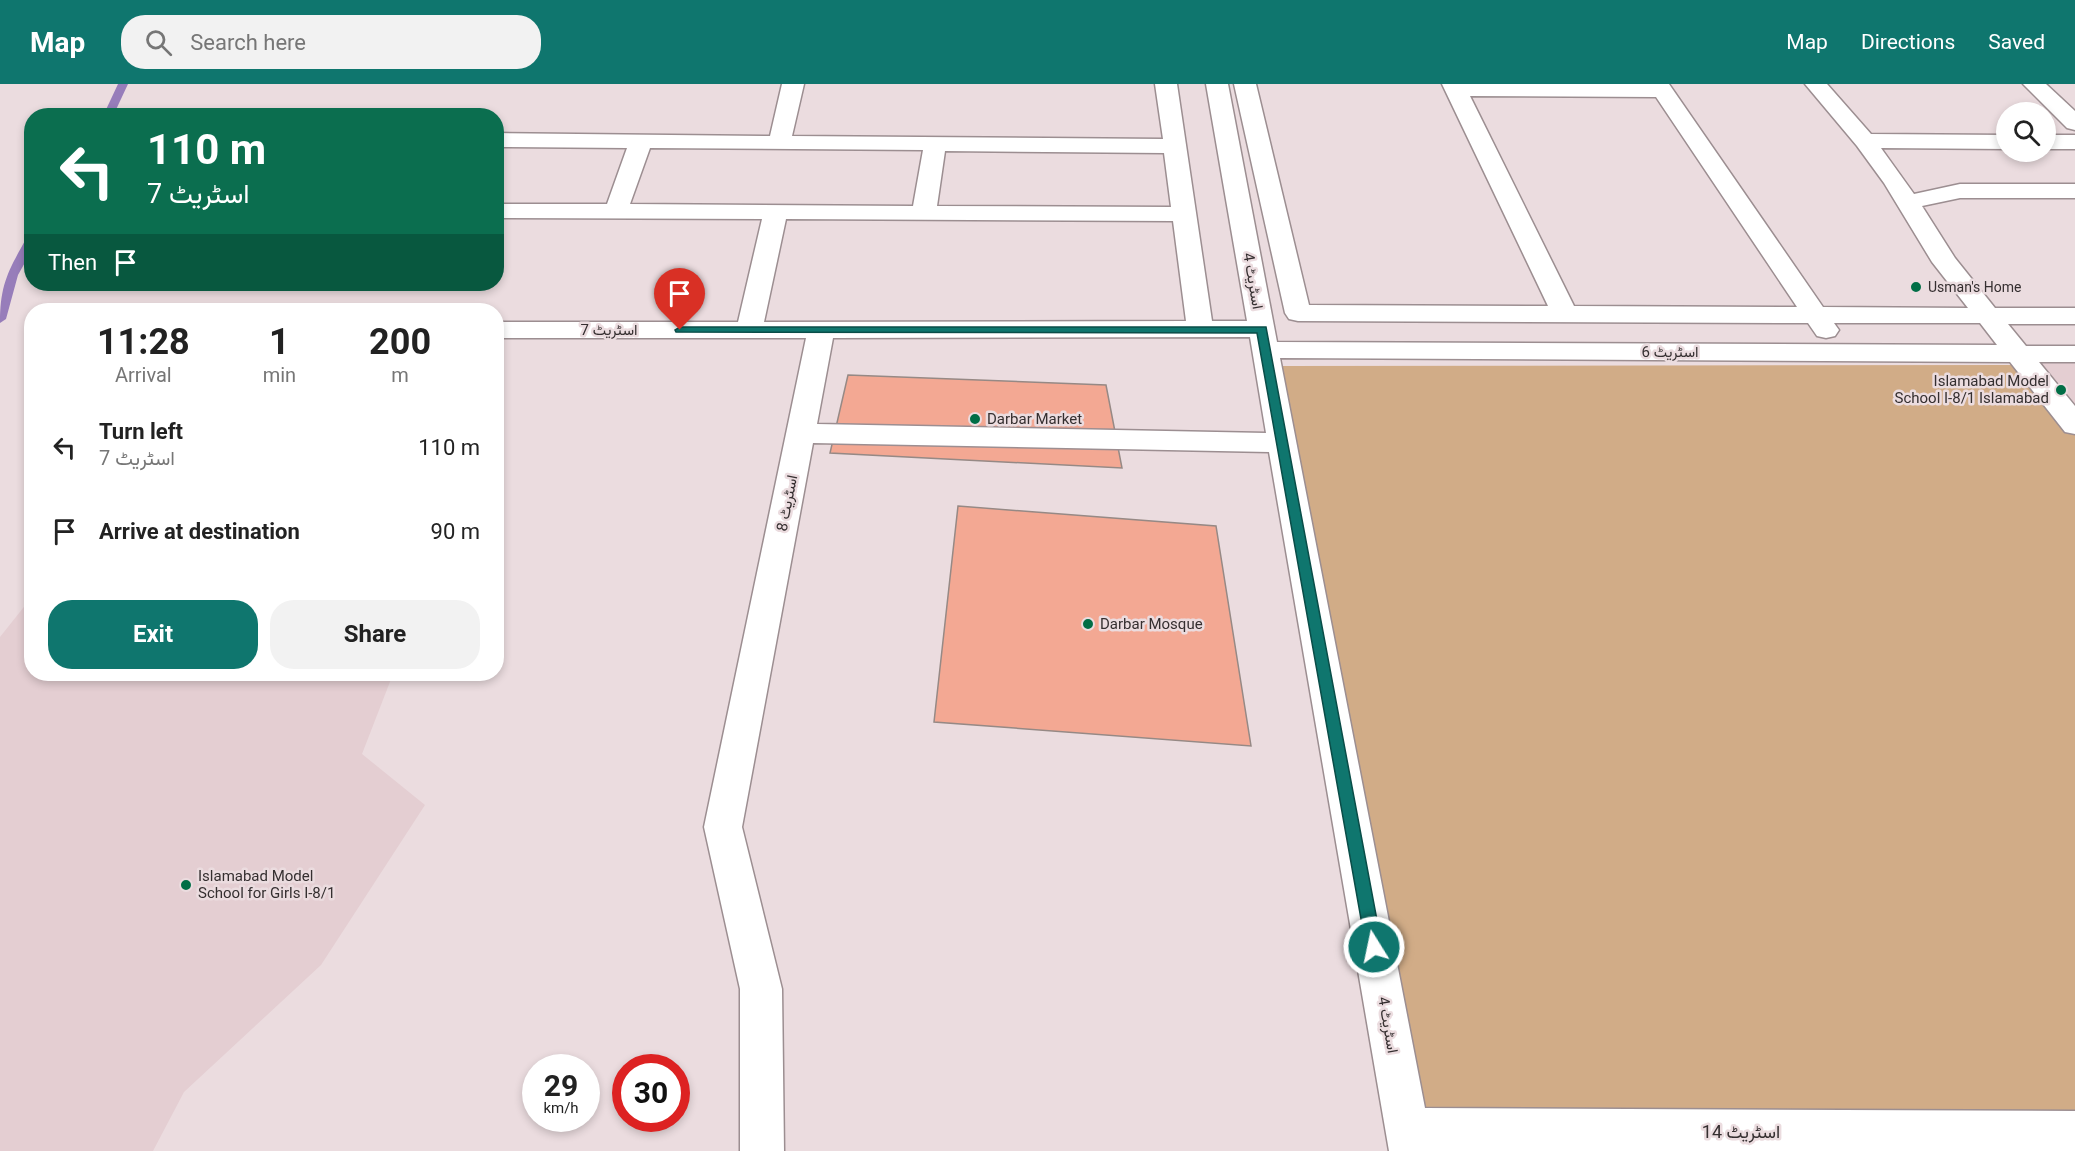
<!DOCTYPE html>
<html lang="en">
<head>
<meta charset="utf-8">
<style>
	body { margin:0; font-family:Roboto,Vazirmatn,sans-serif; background:#f2f2f2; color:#222; height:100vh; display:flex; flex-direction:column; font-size:22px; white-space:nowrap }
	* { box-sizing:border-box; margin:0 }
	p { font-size:20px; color:#767676 }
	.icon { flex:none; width:33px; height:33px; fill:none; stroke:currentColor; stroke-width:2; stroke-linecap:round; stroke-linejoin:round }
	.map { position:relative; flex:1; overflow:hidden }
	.sheet { position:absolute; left:24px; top:219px; width:480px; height:378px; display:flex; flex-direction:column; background:#fff; border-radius:24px; box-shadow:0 3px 9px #0003 }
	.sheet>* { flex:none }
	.banner { position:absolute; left:24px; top:24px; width:480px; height:183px; border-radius:24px; box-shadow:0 3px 9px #0003; background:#0b6e4f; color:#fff; overflow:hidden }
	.fabs { position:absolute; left:1996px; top:18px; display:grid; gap:12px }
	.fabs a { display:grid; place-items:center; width:60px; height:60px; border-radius:50%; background:#fff; box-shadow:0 3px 9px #0003; font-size:30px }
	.speed { position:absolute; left:522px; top:970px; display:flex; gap:12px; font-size:30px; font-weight:700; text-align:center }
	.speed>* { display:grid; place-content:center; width:78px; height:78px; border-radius:50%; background:#fff; box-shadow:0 3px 9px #0003; line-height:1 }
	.speed small { font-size:15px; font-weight:400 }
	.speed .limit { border:9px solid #d22; background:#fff; color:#111 }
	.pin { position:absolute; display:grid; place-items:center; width:51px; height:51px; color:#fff; margin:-62px -26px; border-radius:50% 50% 50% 0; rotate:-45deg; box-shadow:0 0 6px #0007 }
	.pin .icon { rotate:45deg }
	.me { position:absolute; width:66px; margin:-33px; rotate:350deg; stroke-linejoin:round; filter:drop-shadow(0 0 4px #0008) }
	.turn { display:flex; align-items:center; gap:21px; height:126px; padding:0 24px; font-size:27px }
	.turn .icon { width:78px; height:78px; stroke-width:2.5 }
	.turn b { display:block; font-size:42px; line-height:51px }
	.then { display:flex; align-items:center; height:57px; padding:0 24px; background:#0003; gap:12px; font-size:22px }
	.eta { display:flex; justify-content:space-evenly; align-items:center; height:102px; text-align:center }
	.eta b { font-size:36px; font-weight:700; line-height:42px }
	.cta { display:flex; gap:12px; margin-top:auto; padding:12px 24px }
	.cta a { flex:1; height:69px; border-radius:24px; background:#0f766e; color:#fff; font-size:24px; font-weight:700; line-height:69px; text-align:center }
	.cta a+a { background:#f2f2f2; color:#222 }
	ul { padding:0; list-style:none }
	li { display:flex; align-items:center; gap:18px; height:84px; padding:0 24px }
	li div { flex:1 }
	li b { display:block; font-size:22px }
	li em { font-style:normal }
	header { display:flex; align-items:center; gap:36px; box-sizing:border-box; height:84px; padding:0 30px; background:#0f766e; color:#fff }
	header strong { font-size:28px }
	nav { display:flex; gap:33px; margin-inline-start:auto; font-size:21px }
	.search { width:420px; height:54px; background:#f2f2f2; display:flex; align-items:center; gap:15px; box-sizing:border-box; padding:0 21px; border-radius:24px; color:#767676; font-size:22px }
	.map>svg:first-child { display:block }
</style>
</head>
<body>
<header>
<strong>Map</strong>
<div class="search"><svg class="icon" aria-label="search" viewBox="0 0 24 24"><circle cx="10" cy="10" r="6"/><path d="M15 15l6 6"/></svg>Search here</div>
<nav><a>Map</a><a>Directions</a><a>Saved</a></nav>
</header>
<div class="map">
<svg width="2075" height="1067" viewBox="0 0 2075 1067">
	<rect width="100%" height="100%" fill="#ebdcdf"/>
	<g fill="#e4ced2">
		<path d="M 2017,270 L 2075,270 L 2075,341 Z"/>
		<path d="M 31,514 L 32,590 L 393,590 L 362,670 L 425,721 L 321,881 L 184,1008 L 153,1067 L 0,1067 L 0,553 Z"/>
	</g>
	<path fill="#d1ac87" d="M 2018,281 L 2075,351 L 2075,1049 L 1407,1046 L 1279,282 Z"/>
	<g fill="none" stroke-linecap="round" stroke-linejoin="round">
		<g fill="#977dba" fill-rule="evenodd">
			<path d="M 118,0 L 128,0 L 113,32 L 103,32 Z"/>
			<path d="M 32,152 L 32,166 L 18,191 L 6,235 L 0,239 C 0,201 8,187 26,155 Z"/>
		</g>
	</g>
	<g fill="#f3a893" stroke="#968985" stroke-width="1.5">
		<path d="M 848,291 L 1106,301 L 1122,384 L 830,369 Z"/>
		<path d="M 958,422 L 1216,442 L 1251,662 L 934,638 Z"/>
	</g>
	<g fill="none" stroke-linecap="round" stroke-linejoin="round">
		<defs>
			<g id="minor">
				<path d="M 782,0 L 804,0 L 792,52 L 1163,55 L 1155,0 L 1177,0 L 1212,237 L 1247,237 L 1206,0 L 1228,0 L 1277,258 L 1997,261 L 1980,239 L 1834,239 L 1839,246 L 1835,252 L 1826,254 L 1817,252 L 1808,239 L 1298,237 L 1289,235 L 1285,229 L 1234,0 L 1256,0 L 1309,221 L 1548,222 L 1442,0 L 1669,0 L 1823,223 L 1968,224 L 1932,178 L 1884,99 L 1857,62 L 1805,0 L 1827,0 L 1871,50 L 2007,51 L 2007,65 L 1881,64 L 1914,110 L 1960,100 L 2075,100 L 2075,114 L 1960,114 L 1922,122 L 1955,174 L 1995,224 L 2075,224 L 2075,240 L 2008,240 L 2026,262 L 2075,262 L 2075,278 L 2039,278 L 2075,322 L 2075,350 L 2065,348 L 2010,278 L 1280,274 L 1425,1024 L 2075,1027 L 2075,1067 L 1389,1067 L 1269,368 L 813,359 L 742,743 L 782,905 L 784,1067 L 740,1067 L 740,905 L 704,743 L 806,254 L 496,254 L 496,238 L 738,238 L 762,135 L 496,134 L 496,120 L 607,120 L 627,64 L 496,63 L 496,49 L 770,52 ZM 1470,12 L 1656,13 L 1797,223 L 1574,222 ZM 650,64 L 923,66 L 913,122 L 630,120 ZM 945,67 L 1164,69 L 1171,123 L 937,122 ZM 786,135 L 1173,137 L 1186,237 L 764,238 ZM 1250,253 L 1266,349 L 817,340 L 833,254 Z"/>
				<path d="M 2023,0 L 2046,0 L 2075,27 L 2075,46 L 2067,44 Z"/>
				<rect x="2046" y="51" width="29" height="14"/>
			</g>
		</defs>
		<use href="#minor" stroke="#9c8e91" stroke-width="3"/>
		<use href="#minor" fill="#fff" fill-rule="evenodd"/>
	</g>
	<path fill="#0f766e" stroke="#0a4d48" stroke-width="1.5" d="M 680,243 L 1266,243 L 1382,863 L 1380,868 L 1374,871 L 1368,868 L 1366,863 L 1257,249 L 676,248 L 675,246 Z"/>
	<g fill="#006e46" stroke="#ebdcdf" stroke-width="2">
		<circle cx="1916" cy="203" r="6"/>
		<circle cx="2061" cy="306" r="6"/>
		<circle cx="975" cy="335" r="6"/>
		<circle cx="1088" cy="540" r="6"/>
		<circle cx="186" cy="801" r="6"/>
	</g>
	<g text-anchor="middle" stroke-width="5" stroke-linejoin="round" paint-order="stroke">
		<g font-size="14" fill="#352f30" stroke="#ebdcdf" text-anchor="start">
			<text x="1928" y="208">Usman's Home</text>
		</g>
		<g font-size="15" fill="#352f30" stroke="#ebdcdf">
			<text transform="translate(1253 197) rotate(80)" y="5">اسٹریٹ 4</text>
			<text x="609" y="251">اسٹریٹ 7</text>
			<text x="1670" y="273">اسٹریٹ 6</text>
			<text transform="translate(787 419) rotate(-79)" y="5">اسٹریٹ 8</text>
			<text transform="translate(1388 941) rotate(80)" y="5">اسٹریٹ 4</text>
		</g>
		<g font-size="15" fill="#352f30" stroke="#ebdcdf" text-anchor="start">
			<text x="2049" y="302" text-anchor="end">Islamabad Model<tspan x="2049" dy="17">School I-8/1 Islamabad</tspan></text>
			<text x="987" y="340">Darbar Market</text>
			<text x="1100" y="545">Darbar Mosque</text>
			<text x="198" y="797">Islamabad Model<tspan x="198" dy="17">School for Girls I-8/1</tspan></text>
		</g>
		<g font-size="18" fill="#352f30" stroke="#ebdcdf">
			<text x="1741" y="1054">اسٹریٹ 14</text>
		</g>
	</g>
</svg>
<div class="fabs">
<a><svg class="icon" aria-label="search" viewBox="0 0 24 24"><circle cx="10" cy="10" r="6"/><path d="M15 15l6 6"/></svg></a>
</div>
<div class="speed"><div>29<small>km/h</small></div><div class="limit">30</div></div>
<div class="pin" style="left:680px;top:246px;background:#d93025"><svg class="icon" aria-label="arrive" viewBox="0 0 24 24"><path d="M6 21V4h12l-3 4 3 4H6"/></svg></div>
<svg class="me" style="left:1374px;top:863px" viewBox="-20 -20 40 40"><circle r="17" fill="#0f766e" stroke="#fff" stroke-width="3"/><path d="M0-11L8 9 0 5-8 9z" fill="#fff"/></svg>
<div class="banner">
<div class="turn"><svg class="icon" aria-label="left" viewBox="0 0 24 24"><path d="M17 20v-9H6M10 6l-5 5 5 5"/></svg><div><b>110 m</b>اسٹریٹ 7</div></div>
<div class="then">Then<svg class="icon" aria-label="arrive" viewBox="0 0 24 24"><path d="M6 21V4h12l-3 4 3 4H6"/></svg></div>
</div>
<section class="sheet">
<div class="eta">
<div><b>11:28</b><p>Arrival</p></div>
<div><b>1</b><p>min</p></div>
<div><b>200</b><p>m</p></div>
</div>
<ul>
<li><svg class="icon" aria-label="left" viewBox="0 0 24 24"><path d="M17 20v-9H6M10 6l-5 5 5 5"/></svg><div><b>Turn left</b><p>اسٹریٹ 7</p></div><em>110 m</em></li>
<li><svg class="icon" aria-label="arrive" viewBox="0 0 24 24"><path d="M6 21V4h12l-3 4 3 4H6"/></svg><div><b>Arrive at destination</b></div><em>90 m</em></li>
</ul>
<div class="cta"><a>Exit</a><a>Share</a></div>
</section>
</div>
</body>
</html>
